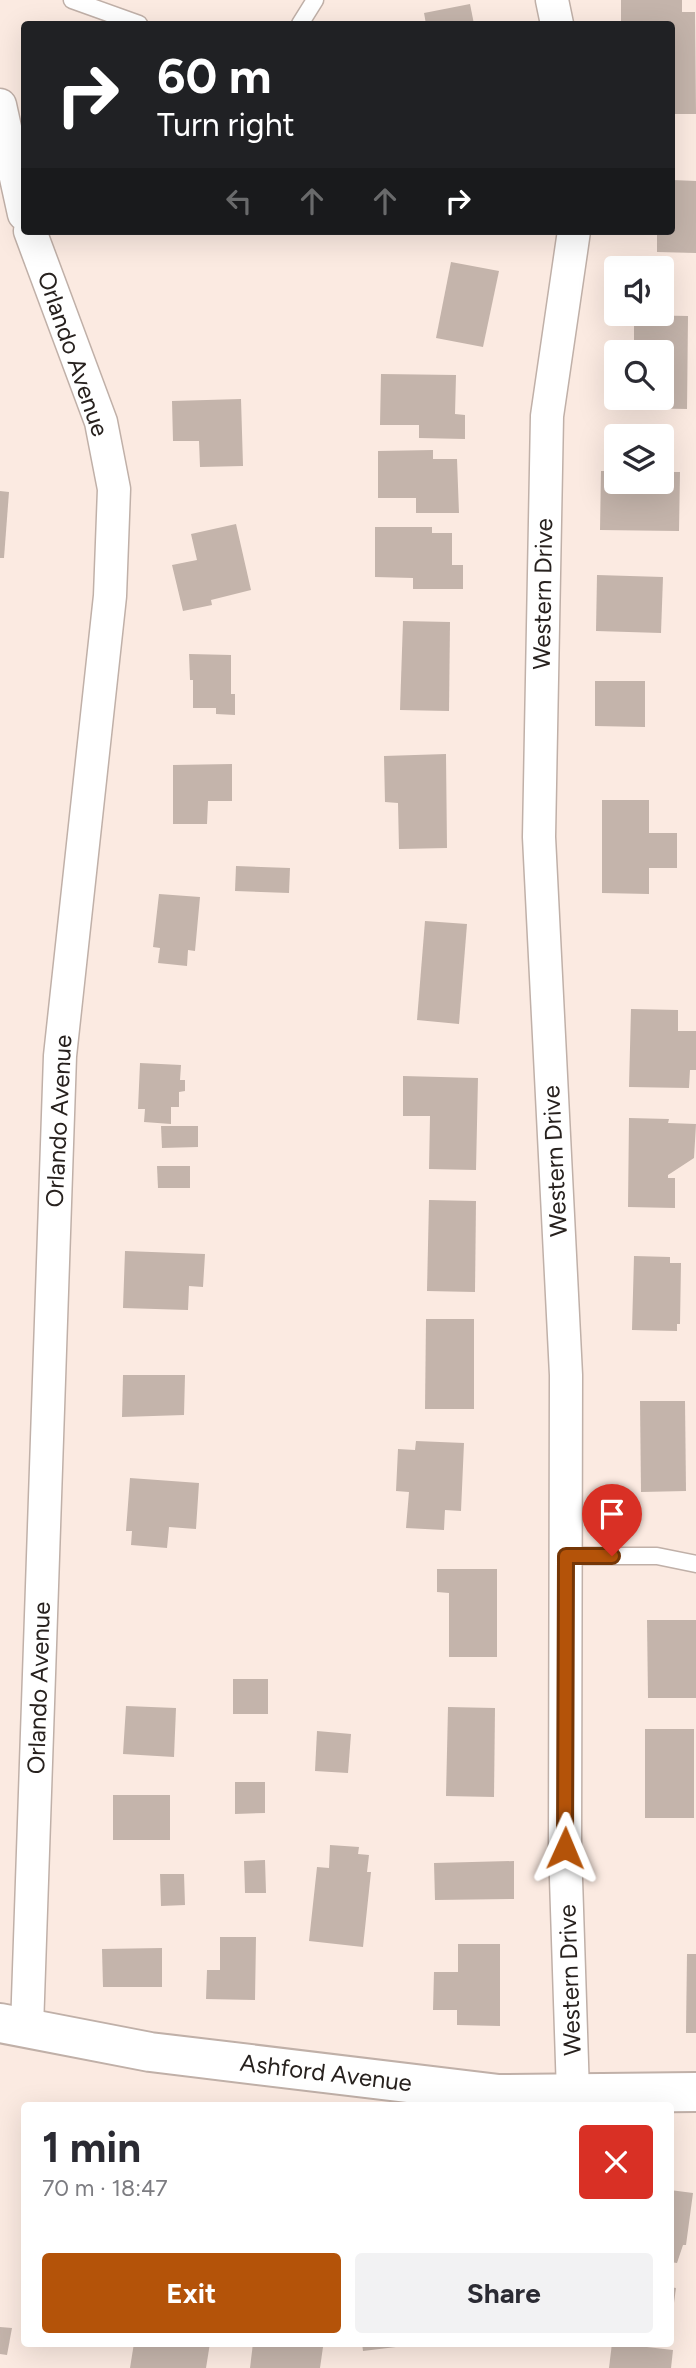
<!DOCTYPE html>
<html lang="en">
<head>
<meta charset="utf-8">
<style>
	body { margin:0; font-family:Figtree,sans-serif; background:#f2f2f3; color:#2b2b33; height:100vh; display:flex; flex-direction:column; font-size:26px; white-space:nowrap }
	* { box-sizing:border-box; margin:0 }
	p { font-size:23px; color:#7c7c81 }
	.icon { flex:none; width:38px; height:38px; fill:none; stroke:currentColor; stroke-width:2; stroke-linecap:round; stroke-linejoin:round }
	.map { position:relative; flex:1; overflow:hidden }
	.side { position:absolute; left:21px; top:2102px; width:653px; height:245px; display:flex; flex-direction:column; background:#fff; border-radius:7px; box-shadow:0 7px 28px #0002 }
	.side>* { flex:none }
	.top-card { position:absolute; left:21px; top:21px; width:654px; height:214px; border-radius:7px; box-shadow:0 7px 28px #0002; background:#202124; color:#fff; overflow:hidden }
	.controls { position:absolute; left:604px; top:256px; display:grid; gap:14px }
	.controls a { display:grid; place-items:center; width:70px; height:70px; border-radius:7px; background:#fff; box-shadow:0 7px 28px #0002; font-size:35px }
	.pin { position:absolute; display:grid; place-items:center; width:60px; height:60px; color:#fff; margin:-72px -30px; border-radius:50% 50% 50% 0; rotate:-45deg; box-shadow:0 0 7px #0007 }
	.pin .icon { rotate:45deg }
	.me { position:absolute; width:77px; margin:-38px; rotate:1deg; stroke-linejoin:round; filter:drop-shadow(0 0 5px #0008) }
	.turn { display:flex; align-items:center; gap:24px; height:147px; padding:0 21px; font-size:32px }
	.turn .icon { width:91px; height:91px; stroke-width:2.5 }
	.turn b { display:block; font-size:49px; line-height:60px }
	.lanes { display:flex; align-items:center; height:66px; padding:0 21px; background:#0003; justify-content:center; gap:35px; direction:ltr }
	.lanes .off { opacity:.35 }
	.round { display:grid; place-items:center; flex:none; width:74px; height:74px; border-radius:7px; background:#f2f2f3 }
	.head { display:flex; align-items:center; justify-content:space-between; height:119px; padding:0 21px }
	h1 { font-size:42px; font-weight:700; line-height:52px }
	.primary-button { display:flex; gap:14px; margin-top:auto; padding:14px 21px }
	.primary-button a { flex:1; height:80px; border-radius:7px; background:#b45309; color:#fff; font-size:28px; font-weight:700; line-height:80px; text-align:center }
	.primary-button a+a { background:#f2f2f3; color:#2b2b33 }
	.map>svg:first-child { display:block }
</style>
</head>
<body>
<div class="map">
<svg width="696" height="2368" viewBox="0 0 696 2368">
	<rect width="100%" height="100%" fill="#fbeae1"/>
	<g fill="#c4b4ab">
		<path d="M 621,0 L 682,0 L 682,12 L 695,12 L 696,114 L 672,114 L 672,24 L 621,24 Z"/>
		<path d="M 470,4 L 474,24 L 426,24 L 424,13 Z"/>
		<path d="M 672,180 L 696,181 L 696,253 L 657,252 L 657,231 L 672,231 Z"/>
		<path d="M 451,262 L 499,271 L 483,347 L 436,338 Z"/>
		<path d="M 634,315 L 688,316 L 687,409 L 633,408 L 633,397 L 662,397 L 662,352 L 634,352 Z"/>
		<path d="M 381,374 L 456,375 L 455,414 L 465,415 L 465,439 L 419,438 L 419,425 L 380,425 Z"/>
		<path d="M 241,399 L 243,466 L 200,467 L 199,441 L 173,441 L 172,401 Z"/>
		<path d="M 433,450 L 433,459 L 457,459 L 459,513 L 416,513 L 416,498 L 378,498 L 378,451 Z"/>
		<path d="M 601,471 L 616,471 L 616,481 L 662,481 L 662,472 L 680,472 L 679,531 L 600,530 Z"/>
		<path d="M 0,491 L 9,492 L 4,558 L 0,558 Z"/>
		<path d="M 236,524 L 251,590 L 211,600 L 212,605 L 183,611 L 172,565 L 197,560 L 191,534 Z"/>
		<path d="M 375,527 L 432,527 L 432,533 L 452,533 L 452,565 L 463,565 L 463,589 L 413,589 L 413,578 L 375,577 Z"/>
		<path d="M 597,575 L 663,577 L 661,633 L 596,631 Z"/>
		<path d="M 403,621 L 450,622 L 449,711 L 400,710 Z"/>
		<path d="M 189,654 L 231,655 L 231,694 L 235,694 L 235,715 L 216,714 L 216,708 L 193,708 L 193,680 L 190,680 Z"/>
		<path d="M 595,681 L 645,681 L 645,727 L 595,726 Z"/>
		<path d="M 446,754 L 447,848 L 399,849 L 398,803 L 385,802 L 384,756 Z"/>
		<path d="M 232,764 L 232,801 L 208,801 L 207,824 L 173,824 L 173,765 Z"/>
		<path d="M 602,800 L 649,800 L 649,833 L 677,833 L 677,868 L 649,868 L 649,894 L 602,893 Z"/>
		<path d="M 236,866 L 290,868 L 289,893 L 235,891 Z"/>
		<path d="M 159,894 L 200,897 L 195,951 L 188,950 L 187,966 L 158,963 L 160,948 L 153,947 Z"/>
		<path d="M 425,921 L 467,924 L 459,1024 L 417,1020 Z"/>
		<path d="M 631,1009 L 678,1010 L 678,1031 L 696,1031 L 696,1070 L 690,1070 L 689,1088 L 629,1087 Z"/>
		<path d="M 140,1063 L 181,1065 L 180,1080 L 185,1080 L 185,1091 L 179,1092 L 179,1107 L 171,1107 L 171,1124 L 144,1122 L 145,1109 L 138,1109 Z"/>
		<path d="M 403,1076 L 478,1078 L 476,1170 L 429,1169 L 430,1116 L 403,1116 Z"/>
		<path d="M 629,1118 L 669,1119 L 668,1123 L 696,1124 L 694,1158 L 668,1175 L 668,1178 L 675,1178 L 675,1208 L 628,1207 Z"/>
		<path d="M 161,1126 L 198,1126 L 198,1147 L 162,1148 Z"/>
		<path d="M 157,1166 L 190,1166 L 190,1188 L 158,1188 Z"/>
		<path d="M 429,1200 L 476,1201 L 475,1292 L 427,1291 Z"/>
		<path d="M 125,1251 L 205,1254 L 203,1287 L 189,1286 L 188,1310 L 123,1308 Z"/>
		<path d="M 634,1256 L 670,1257 L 670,1263 L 681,1263 L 680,1324 L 677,1324 L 677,1331 L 632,1330 Z"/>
		<path d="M 426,1319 L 474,1319 L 474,1409 L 425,1409 Z"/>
		<path d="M 123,1375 L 185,1375 L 184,1415 L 122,1417 Z"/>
		<path d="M 640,1401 L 685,1401 L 686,1491 L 641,1492 Z"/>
		<path d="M 416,1441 L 464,1443 L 461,1511 L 445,1510 L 444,1530 L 406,1528 L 409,1492 L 396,1491 L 398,1449 L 415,1450 Z"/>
		<path d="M 130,1478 L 199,1483 L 196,1529 L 169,1527 L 167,1548 L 131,1545 L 132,1531 L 126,1531 Z"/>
		<path d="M 437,1569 L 497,1569 L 497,1657 L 449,1657 L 449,1593 L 437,1592 Z"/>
		<path d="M 647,1620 L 696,1620 L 696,1698 L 648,1698 Z"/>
		<rect x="233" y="1679" width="35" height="35"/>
		<path d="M 126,1706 L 176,1708 L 174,1757 L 123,1754 Z"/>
		<path d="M 448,1707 L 495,1708 L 494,1797 L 446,1796 Z"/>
		<rect x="645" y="1729" width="49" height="89"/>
		<path d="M 317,1731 L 351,1734 L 348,1773 L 315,1771 Z"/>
		<path d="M 235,1782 L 265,1782 L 265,1813 L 235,1814 Z"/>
		<rect x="113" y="1795" width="57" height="45"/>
		<path d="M 330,1845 L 359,1847 L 358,1854 L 369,1855 L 367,1872 L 371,1872 L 363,1947 L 309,1941 L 317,1867 L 329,1868 Z"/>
		<path d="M 265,1860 L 266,1893 L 245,1893 L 244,1861 Z"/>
		<path d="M 514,1861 L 514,1899 L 435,1900 L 434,1863 Z"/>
		<path d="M 160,1874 L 184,1874 L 185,1905 L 161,1906 Z"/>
		<path d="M 220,1937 L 256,1937 L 255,2000 L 206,1999 L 207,1970 L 220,1970 Z"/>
		<path d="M 458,1944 L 500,1944 L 500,2026 L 457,2025 L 457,2010 L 433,2010 L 434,1972 L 458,1972 Z"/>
		<path d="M 162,1948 L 162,1987 L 103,1987 L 102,1949 Z"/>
		<path d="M 687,1954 L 696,1954 L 696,2033 L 686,2033 Z"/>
		<path d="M 670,2190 L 693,2193 L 686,2245 L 683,2245 L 677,2263 L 670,2262 Z"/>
		<path d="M 670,2287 L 676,2288 L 672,2318 L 670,2318 Z"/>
		<path d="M 0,2327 L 12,2328 L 7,2355 L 0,2354 Z"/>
		<path d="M 134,2343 L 210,2343 L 206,2368 L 130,2368 Z"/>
		<path d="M 253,2343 L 297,2343 L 323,2347 L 320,2368 L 250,2368 Z"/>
		<path d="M 362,2343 L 396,2343 L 396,2347 L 363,2351 Z"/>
		<path d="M 612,2343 L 673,2350 L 671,2368 L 609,2368 Z"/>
	</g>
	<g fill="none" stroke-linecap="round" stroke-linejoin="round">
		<defs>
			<g id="service">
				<path d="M 72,0 L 139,24"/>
				<path d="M 300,24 L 315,0"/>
				<path d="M 566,1556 L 657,1556 L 696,1564"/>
			</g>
			<g id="minor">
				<path d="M 552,0 L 557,24"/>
				<path d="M 0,105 L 24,214"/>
				<path d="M 27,2028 L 60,1056 L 110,596 L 114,489 L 101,422 L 30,231"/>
				<path d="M 573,2093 L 565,1848 L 566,1375 L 539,837 L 547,416 L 574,231"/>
			</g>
			<path id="secondary" d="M 0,2023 L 150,2052 L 499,2094 L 696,2092"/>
		</defs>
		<use href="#service" stroke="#c0b0a8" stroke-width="19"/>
		<use href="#minor" stroke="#c0b0a8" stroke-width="35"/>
		<use href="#secondary" stroke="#c0b0a8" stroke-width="42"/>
		<use href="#service" stroke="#fff" stroke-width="16"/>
		<use href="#minor" stroke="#fff" stroke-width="32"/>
		<use href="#secondary" stroke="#fff" stroke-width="38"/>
	</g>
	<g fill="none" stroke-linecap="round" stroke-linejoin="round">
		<defs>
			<path id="route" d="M 565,1848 L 566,1556 L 612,1556"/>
		</defs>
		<use href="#route" stroke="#753606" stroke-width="18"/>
		<use href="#route" stroke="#b45309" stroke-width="12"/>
	</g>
	<g text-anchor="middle" stroke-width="5" stroke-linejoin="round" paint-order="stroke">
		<g font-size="24" fill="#27211e" stroke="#fff">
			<text transform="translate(73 354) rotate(71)" y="8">Orlando Avenue</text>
			<text transform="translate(543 594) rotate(-89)" y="8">Western Drive</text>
			<text transform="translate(59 1121) rotate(-87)" y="8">Orlando Avenue</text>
			<text transform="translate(555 1161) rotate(-93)" y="8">Western Drive</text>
			<text transform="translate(39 1688) rotate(-88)" y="8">Orlando Avenue</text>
			<text transform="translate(570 1980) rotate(-92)" y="8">Western Drive</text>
			<text transform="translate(326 2073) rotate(7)" y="8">Ashford Avenue</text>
		</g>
	</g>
</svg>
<div class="controls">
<a><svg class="icon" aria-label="sound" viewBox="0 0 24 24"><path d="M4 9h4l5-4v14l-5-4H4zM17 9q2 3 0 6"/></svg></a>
<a><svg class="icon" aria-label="search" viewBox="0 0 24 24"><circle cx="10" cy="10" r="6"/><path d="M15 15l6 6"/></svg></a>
<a><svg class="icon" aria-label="layers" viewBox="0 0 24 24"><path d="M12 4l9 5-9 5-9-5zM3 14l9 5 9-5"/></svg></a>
</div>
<div class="pin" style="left:612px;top:1556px;background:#d93025"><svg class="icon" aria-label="arrive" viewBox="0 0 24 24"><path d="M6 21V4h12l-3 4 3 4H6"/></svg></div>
<svg class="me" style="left:565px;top:1848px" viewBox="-20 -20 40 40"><path d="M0-17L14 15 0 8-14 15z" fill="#b45309" stroke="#fff" stroke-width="4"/></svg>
<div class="top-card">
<div class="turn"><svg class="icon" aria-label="right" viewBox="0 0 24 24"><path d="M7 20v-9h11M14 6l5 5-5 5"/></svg><div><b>60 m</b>Turn right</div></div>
<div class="lanes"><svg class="icon off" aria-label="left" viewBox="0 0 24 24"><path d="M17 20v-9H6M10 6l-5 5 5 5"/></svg><svg class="icon off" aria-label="ahead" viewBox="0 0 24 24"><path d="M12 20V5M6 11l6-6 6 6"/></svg><svg class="icon off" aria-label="ahead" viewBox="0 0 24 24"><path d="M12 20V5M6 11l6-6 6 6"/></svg><svg class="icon" aria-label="right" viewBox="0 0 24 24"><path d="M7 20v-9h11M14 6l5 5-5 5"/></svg></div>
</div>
<section class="side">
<div class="head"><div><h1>1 min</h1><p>70 m · 18:47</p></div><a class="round" style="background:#d93025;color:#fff"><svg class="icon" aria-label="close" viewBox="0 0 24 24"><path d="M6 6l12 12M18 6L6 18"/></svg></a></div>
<div class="primary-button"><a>Exit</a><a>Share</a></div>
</section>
</div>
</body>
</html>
